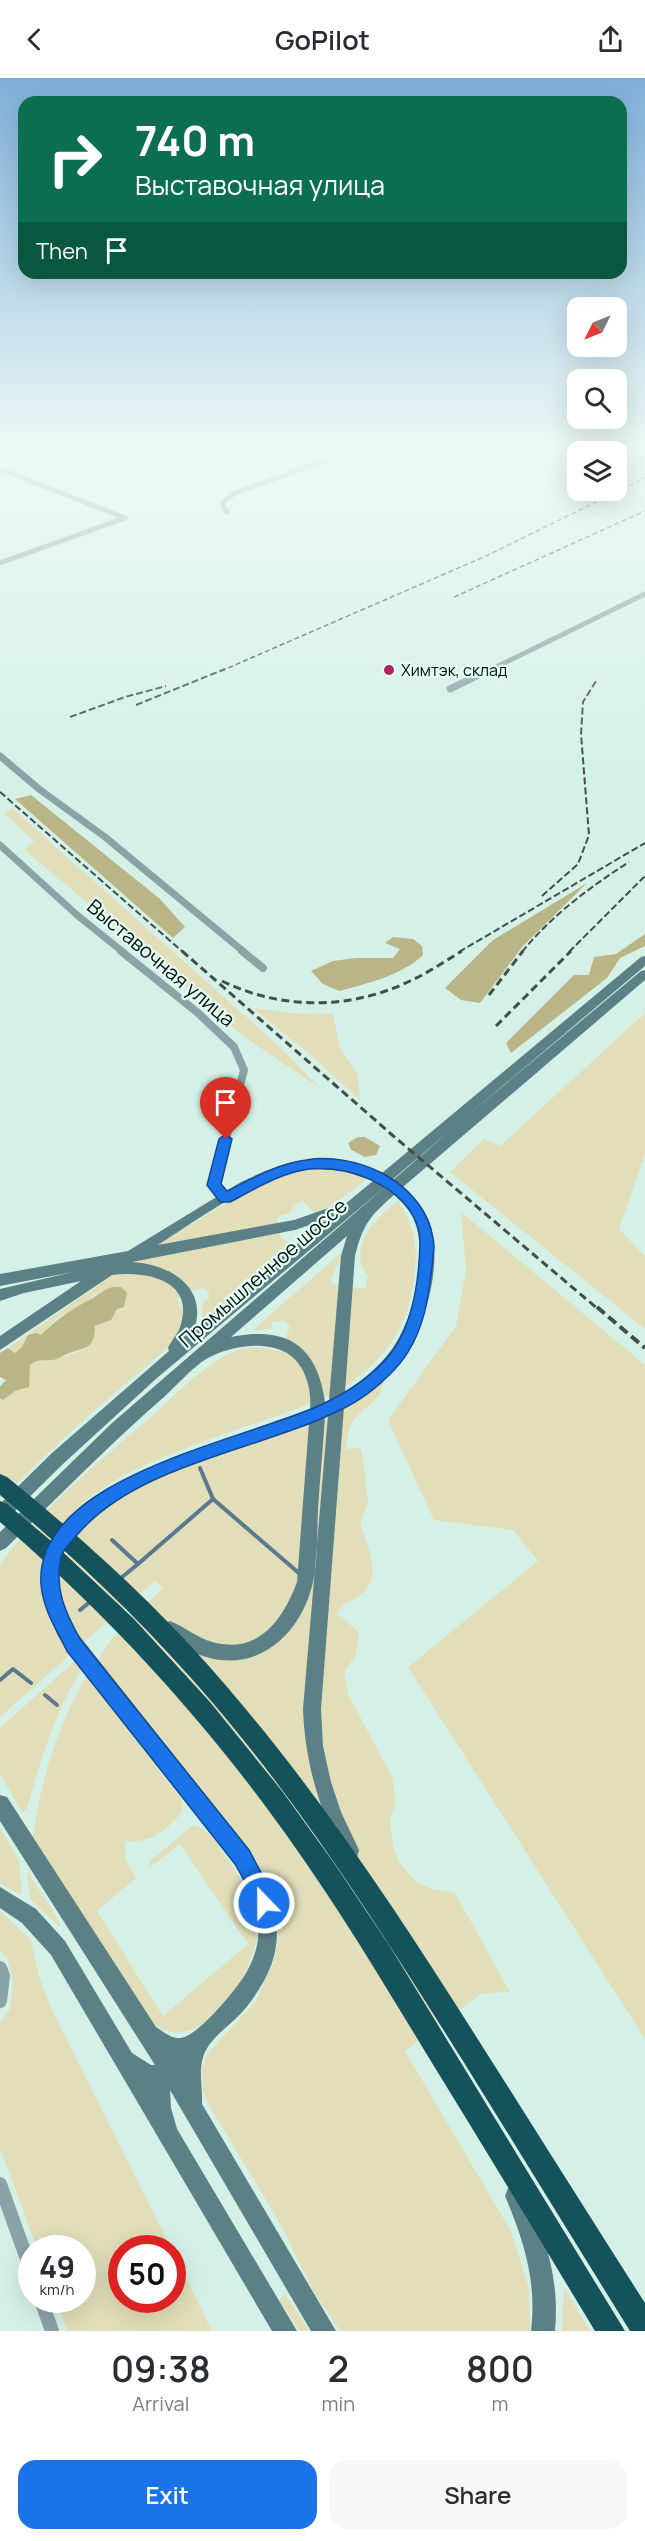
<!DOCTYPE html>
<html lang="en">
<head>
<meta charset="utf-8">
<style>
	body { margin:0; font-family:Manrope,sans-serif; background:#f7f7f7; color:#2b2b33; height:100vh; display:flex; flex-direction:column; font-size:22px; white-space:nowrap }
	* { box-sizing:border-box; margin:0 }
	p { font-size:20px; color:#7c7c81 }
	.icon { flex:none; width:33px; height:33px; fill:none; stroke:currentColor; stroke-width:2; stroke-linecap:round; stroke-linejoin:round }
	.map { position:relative; height:2253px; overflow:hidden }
	.panel { display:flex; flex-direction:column; background:#fff; flex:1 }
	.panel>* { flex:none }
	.banner { position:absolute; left:18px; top:18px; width:609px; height:183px; border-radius:18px; box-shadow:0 6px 24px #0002; background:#0b6e4f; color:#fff; overflow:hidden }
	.needle { width:39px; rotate:227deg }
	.fabs { position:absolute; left:567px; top:219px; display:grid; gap:12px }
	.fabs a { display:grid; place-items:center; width:60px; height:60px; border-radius:12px; background:#fff; box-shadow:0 6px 24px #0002; font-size:30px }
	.speed { position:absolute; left:18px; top:2157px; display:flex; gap:12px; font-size:30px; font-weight:700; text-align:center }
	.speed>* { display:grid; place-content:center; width:78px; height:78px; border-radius:50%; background:#fff; box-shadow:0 6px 24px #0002; line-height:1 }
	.speed small { font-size:15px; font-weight:400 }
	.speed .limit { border:9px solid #d22; background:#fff; color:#111 }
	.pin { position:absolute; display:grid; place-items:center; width:51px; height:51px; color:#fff; margin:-62px -26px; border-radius:50% 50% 50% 0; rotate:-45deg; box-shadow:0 0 6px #0007 }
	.pin .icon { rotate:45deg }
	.me { position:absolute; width:66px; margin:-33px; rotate:338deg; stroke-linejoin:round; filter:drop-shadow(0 0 4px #0008) }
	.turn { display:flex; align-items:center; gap:21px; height:126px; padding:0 18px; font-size:27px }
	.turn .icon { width:78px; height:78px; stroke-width:2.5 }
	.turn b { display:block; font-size:42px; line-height:51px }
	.then { display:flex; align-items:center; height:57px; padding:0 18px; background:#0003; gap:12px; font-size:22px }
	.eta { display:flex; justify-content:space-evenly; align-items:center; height:102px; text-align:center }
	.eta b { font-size:36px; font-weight:600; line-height:42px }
	.primary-button { display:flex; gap:12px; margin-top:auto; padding:12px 18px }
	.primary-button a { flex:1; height:69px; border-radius:18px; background:#1a73e8; color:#fff; font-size:24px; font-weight:600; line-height:69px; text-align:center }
	.primary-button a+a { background:#f7f7f7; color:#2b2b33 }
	header { display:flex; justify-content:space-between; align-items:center; height:78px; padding:0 18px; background:#fff; font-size:27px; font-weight:600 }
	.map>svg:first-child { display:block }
</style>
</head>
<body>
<header><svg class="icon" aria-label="back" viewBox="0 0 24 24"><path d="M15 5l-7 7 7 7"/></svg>GoPilot<svg class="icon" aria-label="share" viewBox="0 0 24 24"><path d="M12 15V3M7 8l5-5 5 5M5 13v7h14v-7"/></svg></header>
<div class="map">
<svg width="645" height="2253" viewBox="0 0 645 2253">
	<rect width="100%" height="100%" fill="#d5f1e7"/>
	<g fill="#e1deb9">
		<path d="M 12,730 L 281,970 L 320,1010 L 246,960 L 25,772 L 34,763 L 5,736 Z"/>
		<path d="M 253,930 L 292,935 L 333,936 L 340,970 L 358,997 L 360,1022 L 312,978 Z"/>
		<path d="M 645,935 L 645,1076 L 619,1151 L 645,1179 L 645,1251 L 450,1094 L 484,1061 L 500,1068 Z"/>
		<path d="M 309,1089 L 331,1090 L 367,1101 L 336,1125 L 315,1135 L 303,1123 L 293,1128 L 290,1135 L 279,1138 L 277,1142 L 281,1160 L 295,1167 L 202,1244 L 203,1224 L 209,1221 L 209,1214 L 204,1210 L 192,1212 L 177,1221 L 181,1231 L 186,1236 L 177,1262 L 81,1344 L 0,1421 L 0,1320 L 3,1322 L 15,1313 L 29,1309 L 30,1287 C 40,1279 47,1285 58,1281 C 68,1278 76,1274 86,1271 L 94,1248 L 111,1242 L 96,1215 L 89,1223 L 57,1240 L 41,1258 L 28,1257 L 22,1269 L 15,1275 L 8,1270 C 74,1224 140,1176 210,1135 C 242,1116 272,1097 309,1089 Z"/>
		<path d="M 398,1123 C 418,1154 418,1173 413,1209 C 407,1250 383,1282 350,1305 C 330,1319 307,1327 284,1335 C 223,1358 124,1385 78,1430 C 70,1438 63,1449 57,1459 C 30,1504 44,1536 70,1577 L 0,1639 L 0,1488 L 6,1478 C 48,1425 101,1382 152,1338 C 175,1317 199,1292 227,1277 C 244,1268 262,1268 280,1274 L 290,1249 L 285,1243 L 273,1243 L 271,1251 L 253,1252 L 343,1173 C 340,1186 332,1193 331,1206 L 365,1211 L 368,1198 C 366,1195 362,1190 361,1186 C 355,1160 381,1136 398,1123 Z"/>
		<path d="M 461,1134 L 645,1287 L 645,1961 L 408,1589 L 538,1483 L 513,1452 L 434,1442 L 388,1342 L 456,1248 L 466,1192 Z"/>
		<path d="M 384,1303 C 381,1323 367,1327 356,1339 C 348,1348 348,1359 346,1371 L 360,1370 L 363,1380 L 368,1425 L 360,1445 C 368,1470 385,1500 358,1519 C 347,1527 345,1522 337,1536 L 359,1554 L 356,1577 L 344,1594 L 348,1616 L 392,1699 L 396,1724 L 390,1742 L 393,1769 L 399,1784 L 415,1803 L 431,1811 L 455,1815 L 510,1914 L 482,1915 L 405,1973 L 512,2155 L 529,2211 L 530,2253 L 340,2253 L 314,2214 L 277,2140 L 211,2031 L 203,2013 L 202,1991 L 207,1976 L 255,1924 L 273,1885 L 279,1859 L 274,1825 L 255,1780 L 97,1583 L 111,1562 L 163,1510 L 155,1503 L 83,1565 C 64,1543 54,1517 62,1490 C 85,1404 224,1377 296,1349 C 327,1337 358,1323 384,1303 Z"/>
		<path d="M 74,1584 L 81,1592 C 54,1637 41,1680 27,1731 L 22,1734 L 0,1696 L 0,1650 Z"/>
		<path d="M 86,1598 L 182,1722 L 182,1734 C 167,1752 150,1766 125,1763 L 125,1780 L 136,1800 L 97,1833 L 163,1938 L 248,1866 L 180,1766 L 150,1789 L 150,1783 L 192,1748 C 208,1749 216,1765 225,1777 C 241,1801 258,1826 257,1856 C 255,1892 208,1967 166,1953 C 157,1950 151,1942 144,1936 L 33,1758 C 41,1701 58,1648 86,1598 Z"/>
		<path d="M 0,1750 L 19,1782 L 22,1817 L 0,1806 Z"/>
		<path d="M 27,1793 L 56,1838 L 61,1850 L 30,1821 Z"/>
		<path d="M 0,1833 L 31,1862 L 39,1898 L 51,1930 L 171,2170 L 122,2170 L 122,2222 L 172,2222 L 173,2174 L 212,2253 L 67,2253 L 56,2222 L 82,2222 L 82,2170 L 37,2170 L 0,2070 L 0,1944 L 10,1931 L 13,1903 L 7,1881 L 0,1871 Z"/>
		<path d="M 564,2209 L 590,2253 L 562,2253 Z"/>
		<path d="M 285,2216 L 309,2253 L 300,2253 L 279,2222 Z"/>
	</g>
	<g fill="#b9b587">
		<path d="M 31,717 L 160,821 L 185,849 L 173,860 L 15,721 Z"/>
		<path d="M 587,805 L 523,868 L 480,925 L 461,922 L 445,910 L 493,862 Z"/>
		<path d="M 645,856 L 645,868 L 620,880 L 607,900 L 511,975 L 506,965 L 574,897 L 589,897 L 594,879 L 616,876 Z"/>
		<path d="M 393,859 L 413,861 L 422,868 L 423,877 C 403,897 366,906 339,913 L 323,906 L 311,893 L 333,883 L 356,880 L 393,880 L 400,871 L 385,865 Z"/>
		<path d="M 358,1059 L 365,1059 L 380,1068 L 376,1077 L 365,1079 L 351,1072 L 348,1065 Z"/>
		<path d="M 112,1209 L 121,1209 L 127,1215 L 124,1229 L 117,1231 L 111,1242 L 95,1248 C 95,1272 84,1269 67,1276 C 62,1278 59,1281 53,1282 C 44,1283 38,1280 30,1287 L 29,1309 L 15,1313 L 3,1322 L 0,1320 L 0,1308 L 6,1302 L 0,1299 L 0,1275 L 8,1270 L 15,1275 L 22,1269 L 28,1257 L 36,1255 L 41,1257 C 56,1242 69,1233 87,1223 C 96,1219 102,1213 112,1209 Z"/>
	</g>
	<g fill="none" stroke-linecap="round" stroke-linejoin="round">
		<g stroke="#5a798e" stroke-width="4">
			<path d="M 200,1390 L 213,1421 L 300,1496"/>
			<path d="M 112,1462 L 138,1486 L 213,1421"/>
			<path d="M 121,1500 L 138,1486"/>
			<path d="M 80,1532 L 90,1524"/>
			<path d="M 0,1602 L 13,1591 L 31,1605"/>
			<path d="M 45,1617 L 57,1627"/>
		</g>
		<g stroke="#8aa3a6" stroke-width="5">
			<path d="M 0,391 L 125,440"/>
			<path d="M 227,434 L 223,429 L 223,424 L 235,415 L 357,371 L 370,369"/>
			<path d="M 0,485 L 125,440"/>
			<path d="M 488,593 L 645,516"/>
		</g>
		<g stroke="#8aa3a6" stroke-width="7">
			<path d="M 450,611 L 491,591"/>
			<path d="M 0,678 L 39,711 L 105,759 L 244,874"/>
			<path d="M 0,767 L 77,837 L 123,874"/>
		</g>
		<g stroke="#8aa3a6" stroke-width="8">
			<path d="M 121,873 L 198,935 L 234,969 L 244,992 L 214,1107 L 225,1120"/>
			<path d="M 242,873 L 263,890"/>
		</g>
		<g stroke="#8aa3a6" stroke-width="14">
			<path d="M 0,1890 L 3,1898 L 0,1923"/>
			<path d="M 0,2106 L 32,2195"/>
			<path d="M 41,2222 L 52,2253"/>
		</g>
		<g fill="#5b8086" fill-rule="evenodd">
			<path d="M 645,878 L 645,888 L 467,1038 L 641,893 L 645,892 L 645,902 L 403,1109 C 415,1119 425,1131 430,1146 C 444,1190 423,1256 395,1290 C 381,1307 363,1320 344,1329 L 321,1631 L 323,1668 L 331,1704 L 341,1734 L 359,1772 L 357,1779 L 350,1781 L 343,1779 C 319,1731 305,1684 303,1631 L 328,1337 L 325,1339 C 323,1370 320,1400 318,1431 C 317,1454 318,1481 313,1504 C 303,1549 268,1587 221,1582 C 204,1581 168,1566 161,1551 L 164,1545 L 170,1543 C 185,1549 196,1559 212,1564 C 258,1577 283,1542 297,1504 L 309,1345 C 236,1372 138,1393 82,1450 C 78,1454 72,1458 69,1463 C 53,1490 57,1519 70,1546 L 249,1772 C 282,1835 292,1873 244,1932 C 233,1945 214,1957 206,1972 C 197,1989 203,2008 202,2026 L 336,2253 L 311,2253 L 170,2012 L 171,2030 L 177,2051 L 297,2253 L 272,2253 L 51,1877 L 22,1845 L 0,1830 L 0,1809 L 36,1831 L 65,1863 L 132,1975 L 151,1987 L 155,1987 L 0,1743 L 0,1717 L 7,1719 L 156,1949 C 164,1954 171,1961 181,1960 C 198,1958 237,1911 246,1895 C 252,1885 257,1872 258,1860 C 260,1832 248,1809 235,1786 L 58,1558 L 44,1524 L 42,1493 L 57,1453 L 86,1424 L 125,1401 L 171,1380 L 310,1331 C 312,1311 305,1286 287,1275 C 264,1262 230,1268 208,1280 C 196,1286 175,1309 164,1319 C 109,1367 58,1419 6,1470 L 0,1473 L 0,1454 L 112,1345 L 385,1109 L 157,1300 L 64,1385 L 6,1442 L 0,1444 L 0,1426 L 52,1375 L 169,1273 L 168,1270 C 172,1261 179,1255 181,1246 C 194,1201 144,1193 112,1197 L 0,1272 L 0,1258 L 81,1203 L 24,1215 L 0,1223 L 0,1211 L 73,1194 L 0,1208 L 0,1196 L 128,1173 L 241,1104 L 265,1093 L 293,1084 L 325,1081 L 341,1083 L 382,1095 L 641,879 ZM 453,1050 L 393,1102 L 393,1101 ZM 309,1091 L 341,1092 L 373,1103 L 344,1127 L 340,1126 L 294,1142 L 158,1167 C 205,1137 253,1100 309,1091 ZM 394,1117 C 402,1124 410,1132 414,1142 C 429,1177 414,1240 392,1271 C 379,1289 363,1302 345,1314 L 355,1178 C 363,1146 370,1138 394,1117 ZM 327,1141 L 194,1252 C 209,1209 169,1186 132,1184 L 295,1152 ZM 347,1158 L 341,1178 L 329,1322 L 325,1324 C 317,1267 287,1248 231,1259 Z"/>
			<path d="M 516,2107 L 524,2110 C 545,2157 560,2201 555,2253 L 531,2253 C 537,2204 524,2163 505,2118 L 508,2110 Z"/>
		</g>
		<g fill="#14535b" fill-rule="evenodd">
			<path d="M 0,1396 L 7,1399 C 86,1463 162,1532 228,1610 C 325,1723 405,1846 484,1971 C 538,2056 591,2141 645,2225 L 645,2253 L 630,2253 C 574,2163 519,2073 463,1983 C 385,1859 307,1735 212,1624 C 147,1548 76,1480 0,1417 Z"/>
			<path d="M 0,1423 L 7,1426 L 50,1462 L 133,1540 L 210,1624 L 282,1713 L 334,1785 L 389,1867 L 625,2253 L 595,2253 C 540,2162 485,2071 429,1980 C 377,1894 326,1809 266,1729 C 188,1624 99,1529 0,1444 Z"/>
		</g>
		<path stroke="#414f4a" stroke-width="1.5" d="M 0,377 L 19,369"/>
		<g stroke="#414f4a" stroke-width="1.5" stroke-dasharray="5 3" stroke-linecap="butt">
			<path d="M 454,519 L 645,433"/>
			<path d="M 221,593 L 486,478 L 645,400"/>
		</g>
		<g stroke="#414f4a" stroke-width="2" stroke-dasharray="7 3" stroke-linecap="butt">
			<path d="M 136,627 L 225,591"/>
			<path d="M 70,639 L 125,619 L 166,608"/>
			<path d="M 0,714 L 183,874"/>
			<path d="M 542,818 L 578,786 L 589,757 L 581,656 L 583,624 L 596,603"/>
			<path d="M 459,874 L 645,765"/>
			<path d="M 522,874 C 551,838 590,809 629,784"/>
			<path d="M 569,874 L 645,798"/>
		</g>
		<g stroke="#414f4a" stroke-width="3" stroke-dasharray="8 4.5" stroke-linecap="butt">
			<path d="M 182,873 L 391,1056 L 598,1231"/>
			<path d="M 222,903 C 281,932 350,932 410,903 C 428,895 445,883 462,873"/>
			<path d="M 489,917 L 523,873"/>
			<path d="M 496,948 L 571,873"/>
		</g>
		<path stroke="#414f4a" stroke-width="4" stroke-dasharray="10 5" stroke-linecap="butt" d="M 597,1229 L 645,1270"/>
	</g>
	<linearGradient id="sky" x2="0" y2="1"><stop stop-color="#7eafda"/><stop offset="0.54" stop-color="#ecf9f4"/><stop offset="1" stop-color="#ecf9f4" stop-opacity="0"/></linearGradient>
	<rect width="645" height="685" fill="url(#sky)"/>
	<path fill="#1a73e8" stroke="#114b97" stroke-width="1.5" d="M 226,1056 L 232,1061 L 221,1106 L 227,1113 C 253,1100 277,1086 306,1082 C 355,1074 416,1101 431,1151 C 432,1157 434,1162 434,1169 C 430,1212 426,1258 395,1291 C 380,1307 360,1323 340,1332 C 258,1373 137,1386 77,1457 C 71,1464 64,1470 61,1479 C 54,1510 65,1534 80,1561 L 249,1772 L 265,1802 L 274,1825 L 271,1832 L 264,1835 L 257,1832 L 250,1813 L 235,1786 L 67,1573 C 56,1551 43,1531 41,1506 C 34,1395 257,1361 331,1322 C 354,1310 379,1292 394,1271 C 414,1241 419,1202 420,1166 C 421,1114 353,1086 309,1091 C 280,1095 255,1111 230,1124 L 220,1124 L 207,1107 L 219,1061 Z"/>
	<circle fill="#ae225f" stroke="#e2fef5" stroke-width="2" cx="389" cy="592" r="6"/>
	<g text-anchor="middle" stroke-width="4.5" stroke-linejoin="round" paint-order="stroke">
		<g font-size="16" fill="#050e0b" stroke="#e2fef5" text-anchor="start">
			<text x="401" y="598">Химтэк, склад</text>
		</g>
		<g font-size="20" fill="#050e0b" stroke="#e2fef5">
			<text transform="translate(161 885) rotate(40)" y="7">Выставочная улица</text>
			<text transform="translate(263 1195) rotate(-41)" y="7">Промышленное шоссе</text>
		</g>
	</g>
</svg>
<div class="fabs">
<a><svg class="needle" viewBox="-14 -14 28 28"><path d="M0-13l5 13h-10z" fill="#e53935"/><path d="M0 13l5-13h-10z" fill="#7c7c81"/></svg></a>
<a><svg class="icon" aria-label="search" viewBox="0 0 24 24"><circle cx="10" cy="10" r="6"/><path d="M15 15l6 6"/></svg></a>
<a><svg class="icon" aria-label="layers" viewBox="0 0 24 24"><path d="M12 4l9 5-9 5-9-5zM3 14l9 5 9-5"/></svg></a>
</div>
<div class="speed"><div>49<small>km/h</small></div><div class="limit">50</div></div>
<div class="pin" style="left:226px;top:1061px;background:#d93025"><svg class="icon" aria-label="arrive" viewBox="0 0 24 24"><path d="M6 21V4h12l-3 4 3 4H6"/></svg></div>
<svg class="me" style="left:264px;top:1825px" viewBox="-20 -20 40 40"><circle r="17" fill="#1a73e8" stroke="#fff" stroke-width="3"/><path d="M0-11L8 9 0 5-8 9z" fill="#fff"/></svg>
<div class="banner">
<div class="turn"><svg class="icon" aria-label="right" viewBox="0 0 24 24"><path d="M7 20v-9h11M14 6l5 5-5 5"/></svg><div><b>740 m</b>Выставочная улица</div></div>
<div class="then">Then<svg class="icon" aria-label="arrive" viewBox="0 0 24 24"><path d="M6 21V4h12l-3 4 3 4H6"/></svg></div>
</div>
</div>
<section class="panel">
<div class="eta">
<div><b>09:38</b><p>Arrival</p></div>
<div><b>2</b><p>min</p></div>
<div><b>800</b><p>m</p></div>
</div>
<div class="primary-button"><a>Exit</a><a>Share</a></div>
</section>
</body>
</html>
